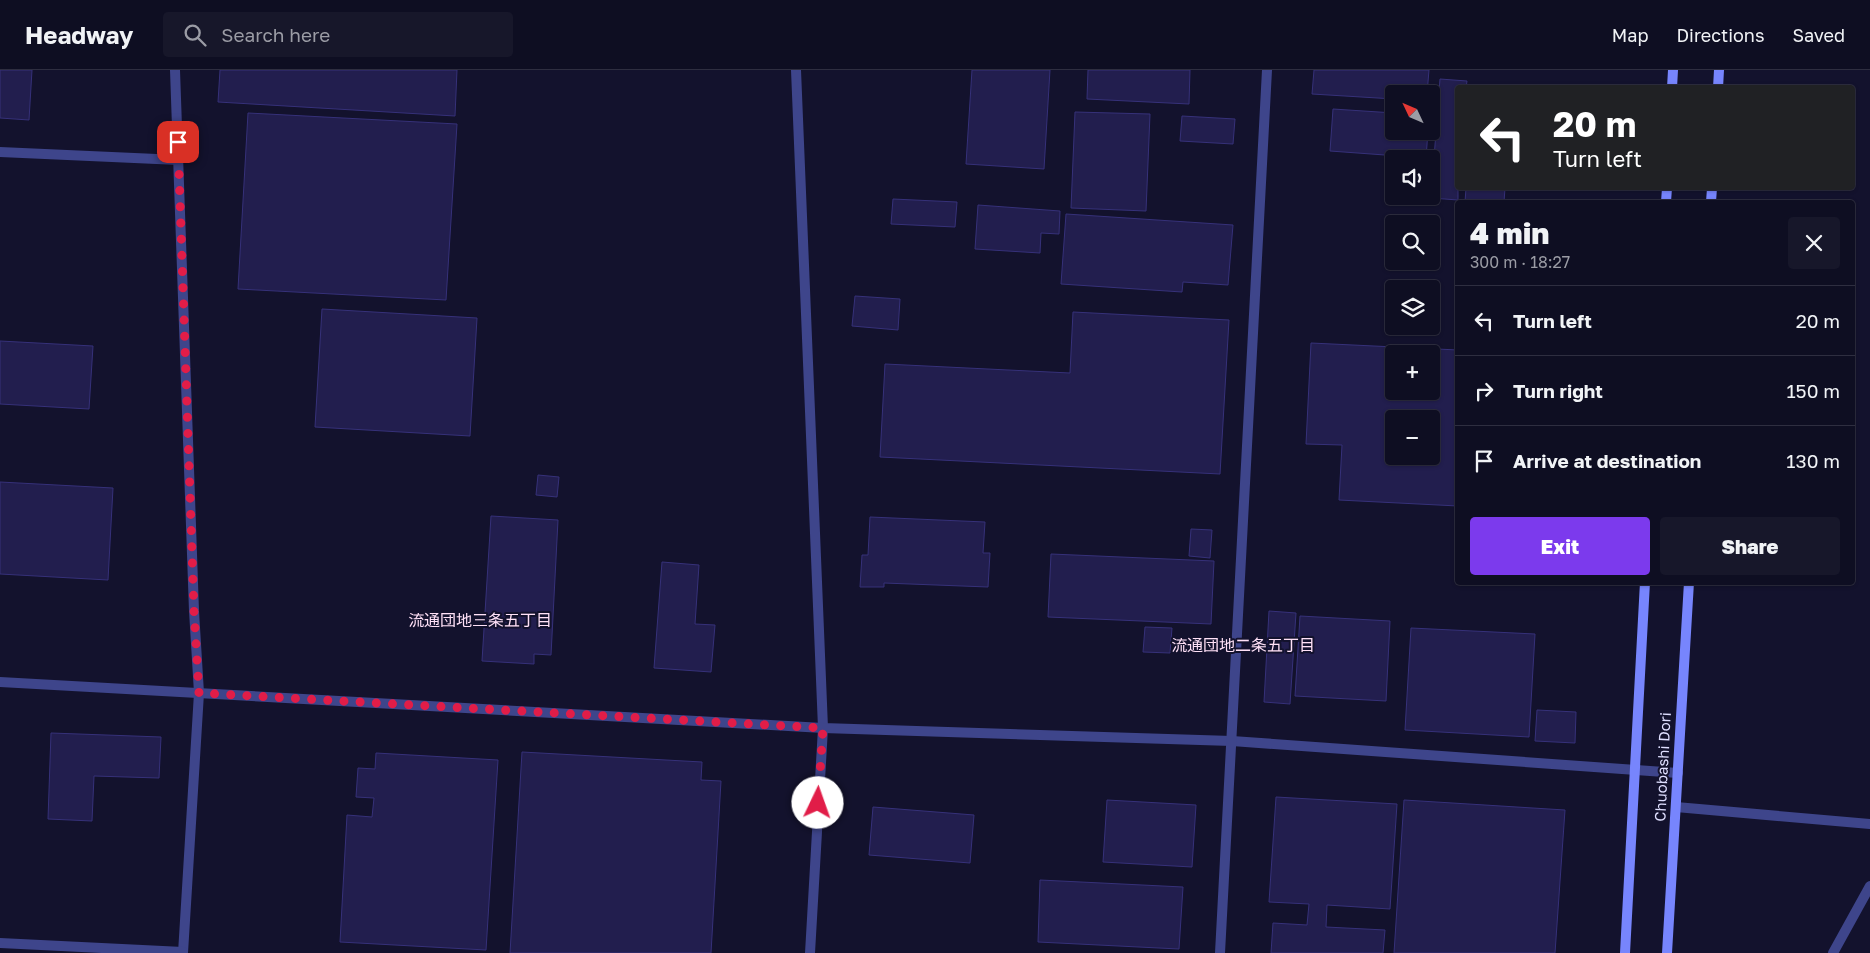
<!DOCTYPE html>
<html lang="en">
<head>
<meta charset="utf-8">
<style>
	body { margin:0; font-family:"Golos Text","Noto Sans JP",sans-serif; background:#17172a; color:#f1f3f6; height:100vh; display:flex; flex-direction:column; font-size:19px; white-space:nowrap }
	* { box-sizing:border-box; margin:0 }
	p { font-size:16px; color:#9b9ca5 }
	.icon { flex:none; width:28px; height:28px; fill:none; stroke:currentColor; stroke-width:2; stroke-linecap:round; stroke-linejoin:round }
	.map { position:relative; flex:1; overflow:hidden }
	.sheet { position:absolute; left:1455px; top:130px; width:400px; height:385px; display:flex; flex-direction:column; background:#0e0e22; border-radius:5px; box-shadow:0 1px 4px #0004,0 0 0 1px #2e2e40 }
	.sheet>* { flex:none }
	.hud { position:absolute; left:1455px; top:15px; width:400px; height:105px; border-radius:5px; box-shadow:0 1px 4px #0004,0 0 0 1px #2e2e40; background:#202124; color:#fff; overflow:hidden }
	.needle { width:32px; rotate:314deg }
	.buttons { position:absolute; left:1385px; top:15px; display:grid; gap:10px }
	.buttons a { display:grid; place-items:center; width:55px; height:55px; border-radius:5px; background:#0e0e22; box-shadow:0 1px 4px #0004,0 0 0 1px #2e2e40; font-size:25px }
	.pin { position:absolute; display:grid; place-items:center; width:42px; height:42px; color:#fff; margin:-21px; border-radius:10px; box-shadow:0 2px 8px #0006 }
	.me { position:absolute; width:55px; margin:-28px; rotate:3deg; stroke-linejoin:round; filter:drop-shadow(0 0 4px #0008) }
	.turn { display:flex; align-items:center; gap:18px; height:105px; padding:0 15px; font-size:22px }
	.turn .icon { width:65px; height:65px; stroke-width:2.5 }
	.turn b { display:block; font-size:35px; line-height:42px }
	.round { display:grid; place-items:center; flex:none; width:52px; height:52px; border-radius:5px; background:#17172a }
	.head { display:flex; align-items:center; justify-content:space-between; height:85px; padding:0 15px }
	h1 { font-size:30px; font-weight:800; line-height:38px }
	.action { display:flex; gap:10px; margin-top:auto; padding:10px 15px }
	.action a { flex:1; height:58px; border-radius:5px; background:#7c3aed; color:#fff; font-size:20px; font-weight:800; line-height:58px; text-align:center }
	.action a+a { background:#17172a; color:#f1f3f6 }
	ul { padding:0; list-style:none }
	li { display:flex; align-items:center; gap:15px; height:70px; padding:0 15px; border-top:1px solid #2e2e40 }
	li div { flex:1 }
	li b { display:block; font-size:19px }
	li em { font-style:normal }
	header { display:flex; align-items:center; gap:30px; box-sizing:border-box; height:70px; padding:0 25px; background:#0e0e22; border-bottom:1px solid #2e2e40 }
	header strong { font-size:24px }
	nav { display:flex; gap:28px; margin-inline-start:auto; font-size:18px }
	.search { width:350px; height:45px; background:#17172a; display:flex; align-items:center; gap:12px; box-sizing:border-box; padding:0 18px; border-radius:5px; color:#9b9ca5; font-size:19px }
	.map>svg:first-child { display:block }
</style>
</head>
<body>
<header>
<strong>Headway</strong>
<div class="search"><svg class="icon" aria-label="search" viewBox="0 0 24 24"><circle cx="10" cy="10" r="6"/><path d="M15 15l6 6"/></svg>Search here</div>
<nav><a>Map</a><a>Directions</a><a>Saved</a></nav>
</header>
<div class="map">
<svg width="1870" height="883" viewBox="0 0 1870 883">
	<rect width="100%" height="100%" fill="#13122d"/>
	<g fill="#221e4e" stroke="#363179" fill-rule="evenodd">
		<path d="M 0,0 L 32,0 L 29,50 L 0,48 Z"/>
		<path d="M 220,0 L 457,0 L 455,46 L 218,32 Z"/>
		<path d="M 972,0 L 1050,0 L 1044,99 L 966,94 Z"/>
		<path d="M 1088,0 L 1190,0 L 1189,34 L 1087,29 Z"/>
		<path d="M 1314,0 L 1429,0 L 1427,24 L 1394,24 L 1394,29 L 1312,24 Z"/>
		<path d="M 1440,9 L 1467,11 L 1466,18 L 1458,18 L 1458,130 L 1431,128 Z"/>
		<path d="M 1333,39 L 1394,43 L 1394,61 L 1428,61 L 1426,88 L 1330,81 Z"/>
		<path d="M 1075,42 L 1150,44 L 1146,141 L 1071,138 Z"/>
		<path d="M 248,43 L 457,54 L 446,230 L 238,219 Z"/>
		<path d="M 1182,46 L 1235,49 L 1233,74 L 1180,71 Z"/>
		<path d="M 1466,118 L 1505,118 L 1504,132 L 1465,132 Z"/>
		<path d="M 1401,126 L 1426,126 L 1426,131 L 1401,130 Z"/>
		<path d="M 893,129 L 957,132 L 955,157 L 891,154 Z"/>
		<path d="M 978,135 L 1060,141 L 1059,164 L 1041,163 L 1040,183 L 975,179 Z"/>
		<path d="M 1066,144 L 1233,155 L 1228,215 L 1183,212 L 1182,222 L 1061,214 Z"/>
		<path d="M 855,226 L 900,229 L 898,260 L 852,256 Z"/>
		<path d="M 322,239 L 477,248 L 470,366 L 315,357 Z"/>
		<path d="M 1073,242 L 1229,250 L 1220,404 L 880,387 L 885,294 L 1070,303 Z"/>
		<path d="M 0,271 L 93,276 L 89,339 L 0,334 Z"/>
		<path d="M 1311,273 L 1458,280 L 1458,436 L 1339,430 L 1342,375 L 1306,374 ZM 1394,284 L 1431,284 L 1431,321 L 1394,321 ZM 1394,349 L 1431,349 L 1431,386 L 1394,386 Z"/>
		<path d="M 538,405 L 559,407 L 557,427 L 536,425 Z"/>
		<path d="M 0,412 L 113,418 L 108,510 L 0,504 Z"/>
		<path d="M 491,446 L 558,450 L 551,585 L 534,584 L 534,594 L 482,591 Z"/>
		<path d="M 870,447 L 985,452 L 983,483 L 990,483 L 988,517 L 884,513 L 884,517 L 860,517 L 862,485 L 868,485 Z"/>
		<path d="M 1191,459 L 1212,460 L 1210,488 L 1189,486 Z"/>
		<path d="M 1051,484 L 1214,491 L 1211,554 L 1048,547 Z"/>
		<path d="M 662,492 L 699,495 L 695,554 L 715,555 L 711,602 L 654,598 Z"/>
		<path d="M 1269,541 L 1296,543 L 1290,634 L 1264,632 Z"/>
		<path d="M 1300,546 L 1390,551 L 1386,631 L 1295,626 Z"/>
		<path d="M 1145,557 L 1172,558 L 1170,583 L 1143,582 Z"/>
		<path d="M 1411,558 L 1535,564 L 1529,667 L 1405,660 Z"/>
		<path d="M 1537,640 L 1576,642 L 1575,673 L 1535,671 Z"/>
		<path d="M 51,663 L 161,667 L 159,708 L 94,706 L 92,751 L 48,749 Z"/>
		<path d="M 522,682 L 702,692 L 701,710 L 721,711 L 711,883 L 510,883 Z"/>
		<path d="M 376,683 L 498,690 L 486,880 L 340,872 L 347,745 L 372,747 L 374,728 L 356,727 L 358,698 L 375,699 Z"/>
		<path d="M 1276,727 L 1397,734 L 1390,839 L 1327,835 L 1326,857 L 1385,860 L 1383,883 L 1271,883 L 1273,853 L 1307,855 L 1309,834 L 1269,832 Z"/>
		<path d="M 1107,730 L 1196,735 L 1192,797 L 1103,792 Z"/>
		<path d="M 1404,730 L 1565,740 L 1555,883 L 1394,883 Z"/>
		<path d="M 873,737 L 974,745 L 970,793 L 869,785 Z"/>
		<path d="M 1040,810 L 1183,817 L 1179,879 L 1038,872 Z"/>
	</g>
	<g fill="none" stroke-linecap="round" stroke-linejoin="round">
		<g stroke="#3e458b" stroke-width="10">
			<path d="M 1676,737 L 1870,754"/>
			<path d="M 1833,883 L 1870,816"/>
		</g>
		<g stroke="#3e458b" stroke-width="10">
			<path d="M 175,0 L 194,541 L 199,623 L 183,883"/>
			<path d="M 796,0 L 823,658 L 810,883"/>
			<path d="M 0,82 L 179,90"/>
			<path d="M 0,612 L 823,658 L 1232,671 L 1678,703"/>
			<path d="M 0,873 L 183,882"/>
			<path d="M 1220,883 L 1267,0"/>
		</g>
		<g stroke="#7785fd" stroke-width="10">
			<path d="M 1672,18 L 1673,0"/>
			<path d="M 1718,18 L 1719,0"/>
			<path d="M 1666,132 L 1667,118"/>
			<path d="M 1711,132 L 1712,118"/>
			<path d="M 1625,883 L 1645,512"/>
			<path d="M 1667,883 L 1689,512"/>
		</g>
	</g>
	<g fill="none" stroke-linecap="round" stroke-linejoin="round">
		<path stroke="#e11d48" stroke-width="9" stroke-dasharray="0 16.2" d="M 178,72 L 194,541 L 199,623 L 823,658 L 818,733"/>
	</g>
	<g text-anchor="middle" stroke-width="4" stroke-linejoin="round" paint-order="stroke">
		<g font-size="15" fill="#dfdfff" stroke="#13122d">
			<text transform="translate(1663 697) rotate(-87)" y="5">Chuobashi Dori</text>
		</g>
		<g font-size="16" fill="#ffe1f7" stroke="#13122d">
			<text x="480" y="556">流通団地三条五丁目</text>
			<text x="1243" y="581">流通団地二条五丁目</text>
		</g>
	</g>
</svg>
<div class="buttons">
<a><svg class="needle" viewBox="-14 -14 28 28"><path d="M0-13l5 13h-10z" fill="#e53935"/><path d="M0 13l5-13h-10z" fill="#9b9ca5"/></svg></a>
<a><svg class="icon" aria-label="sound" viewBox="0 0 24 24"><path d="M4 9h4l5-4v14l-5-4H4zM17 9q2 3 0 6"/></svg></a>
<a><svg class="icon" aria-label="search" viewBox="0 0 24 24"><circle cx="10" cy="10" r="6"/><path d="M15 15l6 6"/></svg></a>
<a><svg class="icon" aria-label="layers" viewBox="0 0 24 24"><path d="M12 4l9 5-9 5-9-5zM3 14l9 5 9-5"/></svg></a>
<a>+</a>
<a>−</a>
</div>
<div class="pin" style="left:178px;top:72px;background:#d93025"><svg class="icon" aria-label="arrive" viewBox="0 0 24 24"><path d="M6 21V4h12l-3 4 3 4H6"/></svg></div>
<svg class="me" style="left:818px;top:733px" viewBox="-20 -20 40 40"><circle r="19" fill="#fff"/><path d="M0-13L10 11 0 6-10 11z" fill="#e11d48"/></svg>
<div class="hud">
<div class="turn"><svg class="icon" aria-label="left" viewBox="0 0 24 24"><path d="M17 20v-9H6M10 6l-5 5 5 5"/></svg><div><b>20 m</b>Turn left</div></div>
</div>
<section class="sheet">
<div class="head"><div><h1>4 min</h1><p>300 m · 18:27</p></div><a class="round"><svg class="icon" aria-label="close" viewBox="0 0 24 24"><path d="M6 6l12 12M18 6L6 18"/></svg></a></div>
<ul>
<li><svg class="icon" aria-label="left" viewBox="0 0 24 24"><path d="M17 20v-9H6M10 6l-5 5 5 5"/></svg><div><b>Turn left</b></div><em>20 m</em></li>
<li><svg class="icon" aria-label="right" viewBox="0 0 24 24"><path d="M7 20v-9h11M14 6l5 5-5 5"/></svg><div><b>Turn right</b></div><em>150 m</em></li>
<li><svg class="icon" aria-label="arrive" viewBox="0 0 24 24"><path d="M6 21V4h12l-3 4 3 4H6"/></svg><div><b>Arrive at destination</b></div><em>130 m</em></li>
</ul>
<div class="action"><a>Exit</a><a>Share</a></div>
</section>
</div>
</body>
</html>
